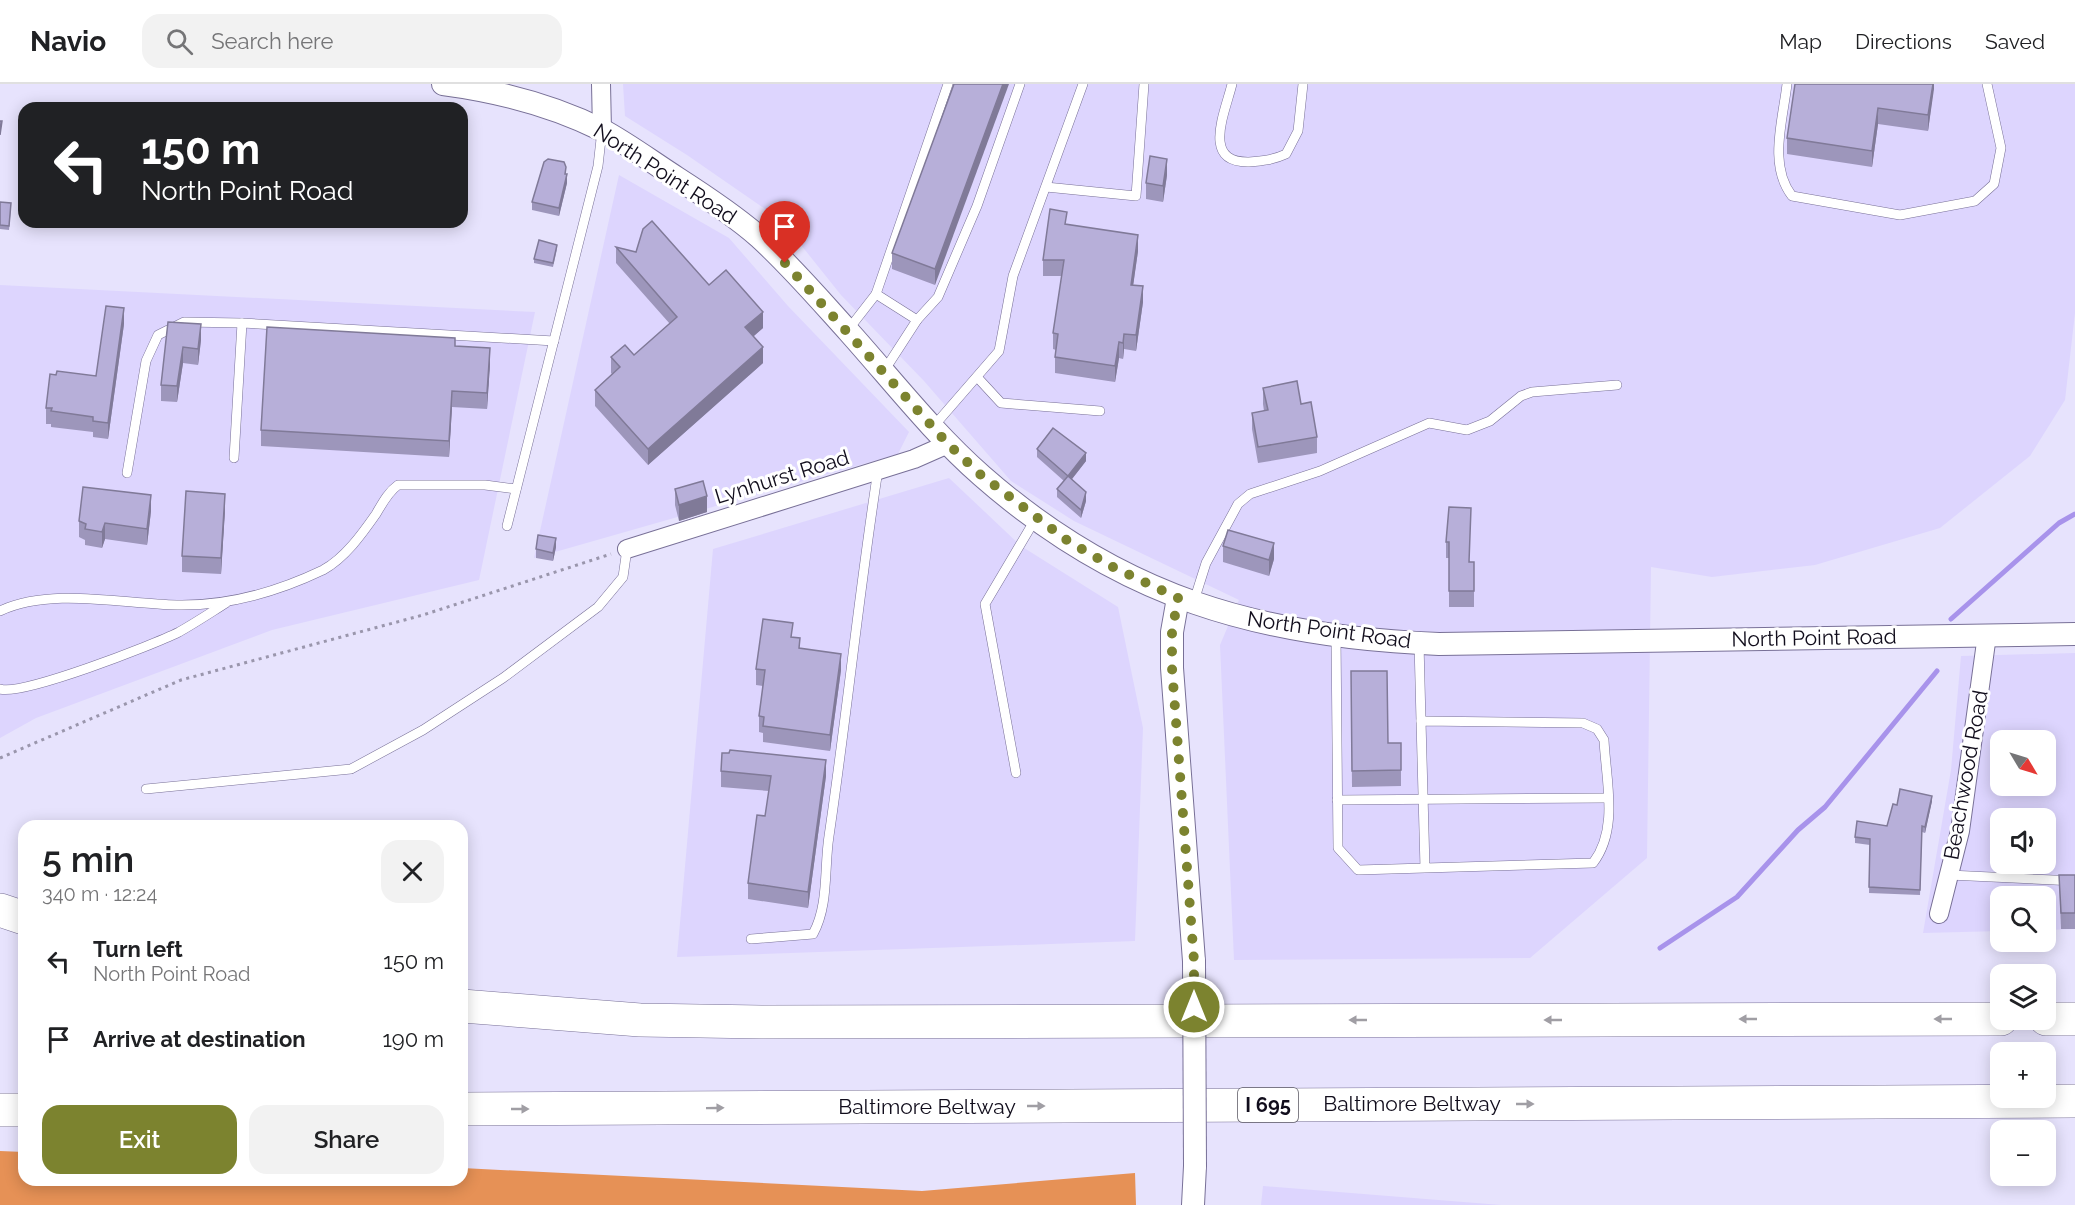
<!DOCTYPE html>
<html lang="en">
<head>
<meta charset="utf-8">
<style>
	body { margin:0; font-family:Raleway,sans-serif; background:#f2f2f2; color:#202124; height:100vh; display:flex; flex-direction:column; font-size:22px; white-space:nowrap }
	* { box-sizing:border-box; margin:0 }
	p { font-size:20px; color:#757577 }
	.icon { flex:none; width:33px; height:33px; fill:none; stroke:currentColor; stroke-width:2; stroke-linecap:round; stroke-linejoin:round }
	.map { position:relative; flex:1; overflow:hidden }
	.panel { position:absolute; left:18px; top:736px; width:450px; height:366px; display:flex; flex-direction:column; background:#fff; border-radius:18px; box-shadow:0 3px 15px #0003 }
	.panel>* { flex:none }
	.banner { position:absolute; left:18px; top:18px; width:450px; height:126px; border-radius:18px; box-shadow:0 3px 15px #0003; background:#202124; color:#fff; overflow:hidden }
	.needle { width:39px; rotate:128deg }
	.fabs { position:absolute; left:1990px; top:646px; display:grid; gap:12px }
	.fabs a { display:grid; place-items:center; width:66px; height:66px; border-radius:12px; background:#fff; box-shadow:0 3px 15px #0003; font-size:30px }
	.pin { position:absolute; display:grid; place-items:center; width:51px; height:51px; color:#fff; margin:-62px -26px; border-radius:50% 50% 50% 0; rotate:-45deg; box-shadow:0 0 6px #0007 }
	.pin .icon { rotate:45deg }
	.me { position:absolute; width:66px; margin:-33px; rotate:0deg; stroke-linejoin:round; filter:drop-shadow(0 0 4px #0008) }
	.turn { display:flex; align-items:center; gap:21px; height:126px; padding:0 24px; font-size:27px }
	.turn .icon { width:78px; height:78px; stroke-width:2.5 }
	.turn b { display:block; font-size:42px; line-height:51px }
	.round { display:grid; place-items:center; flex:none; width:63px; height:63px; border-radius:18px; background:#f2f2f2 }
	.overview { display:flex; align-items:center; justify-content:space-between; height:102px; padding:0 24px }
	h1 { font-size:36px; font-weight:600; line-height:45px }
	.cta { display:flex; gap:12px; margin-top:auto; padding:12px 24px }
	.cta a { flex:1; height:69px; border-radius:18px; background:#7c832f; color:#fff; font-size:24px; font-weight:600; line-height:69px; text-align:center }
	.cta a+a { background:#f2f2f2; color:#202124 }
	ul { padding:0; list-style:none }
	li { display:flex; align-items:center; gap:18px; height:78px; padding:0 24px }
	li div { flex:1 }
	li b { display:block; font-size:22px }
	li em { font-style:normal }
	header { display:flex; align-items:center; gap:36px; box-sizing:border-box; height:84px; padding:0 30px; background:#fff; border-bottom:2px solid #e0e0e0 }
	header strong { font-size:28px }
	nav { display:flex; gap:33px; margin-inline-start:auto; font-size:21px }
	.search { width:420px; height:54px; background:#f2f2f2; display:flex; align-items:center; gap:15px; box-sizing:border-box; padding:0 21px; border-radius:18px; color:#757577; font-size:22px }
	.map>svg:first-child { display:block }
</style>
</head>
<body>
<header>
<strong>Navio</strong>
<div class="search"><svg class="icon" aria-label="search" viewBox="0 0 24 24"><circle cx="10" cy="10" r="6"/><path d="M15 15l6 6"/></svg>Search here</div>
<nav><a>Map</a><a>Directions</a><a>Saved</a></nav>
</header>
<div class="map">
<svg width="2075" height="1121" viewBox="0 0 2075 1121">
	<rect width="100%" height="100%" fill="#e7e3fd"/>
	<g fill="#ddd5fe" fill-rule="evenodd">
		<path d="M 623,0 L 2075,0 L 2075,229 L 2065,316 L 2030,372 L 1940,444 L 1815,481 L 1712,493 L 1651,483 L 1647,774 L 1530,874 L 1234,876 L 1220,561 L 1239,516 L 1074,437 L 1011,397 L 924,297 L 841,211 L 781,136 L 687,71 L 625,32 Z"/>
		<path d="M 619,91 L 729,154 L 788,222 L 909,348 L 898,370 L 534,474 Z"/>
		<path d="M 0,201 L 535,228 L 479,496 L 272,546 L 36,634 L 0,654 Z"/>
		<path d="M 949,394 L 1021,462 L 1118,523 L 1143,644 L 1135,857 L 677,873 L 713,465 Z"/>
		<path d="M 2075,569 L 2075,845 L 2046,846 L 2046,813 L 2001,813 L 2001,847 L 1923,849 L 1951,686 L 1961,572 ZM 2001,657 L 2046,657 L 2046,702 L 2001,702 ZM 2001,735 L 2046,735 L 2046,780 L 2001,780 Z"/>
		<path d="M 1263,1102 L 1264,1102 L 1501,1121 L 1261,1121 Z"/>
	</g>
	<path fill="#e69156" d="M 0,1067 L 24,1068 L 24,1096 L 462,1096 L 462,1084 L 922,1107 L 1135,1089 L 1136,1121 L 0,1121 Z"/>
	<g fill="none" stroke-linecap="round" stroke-linejoin="round">
		<g stroke="#a893eb" stroke-width="5">
			<path d="M 1951,535 L 2059,439 L 2075,430"/>
			<path d="M 1660,864 L 1737,813 L 1798,746 L 1825,723 L 1937,587"/>
		</g>
		<defs>
			<g id="service">
				<path d="M 1232,0 C 1225,29 1201,79 1249,78 C 1262,77 1273,76 1286,70 L 1298,47 L 1303,0"/>
				<path d="M 1787,0 C 1783,36 1768,81 1792,112 L 1900,131 L 1975,117 L 1994,100 L 2001,64 L 1987,0"/>
				<path d="M 1046,103 L 1136,112 L 1144,0"/>
				<path d="M 876,210 L 917,236"/>
				<path d="M 848,246 L 876,210 L 948,0"/>
				<path d="M 884,287 L 917,236 L 938,213 L 977,122 L 1020,0"/>
				<path d="M 977,293 L 1001,319 L 1100,327"/>
				<path d="M 933,343 L 999,267 L 1013,192 L 1083,0"/>
				<path d="M 234,374 L 242,239"/>
				<path d="M 127,389 L 146,277 L 158,251 L 184,238 L 242,239 L 554,257"/>
				<path d="M 507,442 L 598,82 L 602,46"/>
				<path d="M 1194,517 L 1206,479 L 1238,420 L 1250,410 L 1320,387 L 1429,339 L 1467,346 L 1490,337 L 1521,312 L 1532,308 L 1617,301"/>
				<path d="M 0,527 C 51,503 122,520 177,521 C 228,522 277,508 323,486 C 345,474 362,450 376,430 C 382,420 388,408 398,401 L 485,401 L 516,405"/>
				<path d="M 1336,552 L 1338,764 L 1358,786 L 1593,779 C 1619,745 1606,697 1604,656 L 1597,645 L 1583,639 L 1421,637 L 1425,784"/>
				<path d="M 1419,559 L 1421,637"/>
				<path d="M 0,605 C 22,612 153,561 179,548 C 195,539 210,529 226,519"/>
				<path d="M 1016,689 L 985,520 L 1036,434"/>
				<path d="M 146,705 L 351,685 L 423,646 L 503,594 L 598,523 L 623,493 L 627,465"/>
				<path d="M 1337,716 L 1607,714"/>
				<path d="M 1949,791 L 2075,797"/>
				<path d="M 751,855 L 813,850 C 829,821 824,784 829,752 C 847,630 859,508 878,386"/>
			</g>
			<g id="minor">
				<path d="M 601,0 L 602,46"/>
				<path d="M 627,465 L 914,375 L 948,360"/>
				<path d="M 1939,830 L 1960,747 L 1987,551"/>
			</g>
			<g id="tertiary">
				<path d="M 443,0 C 496,7 554,22 602,46 C 628,60 652,78 677,94 C 705,112 734,131 759,153 C 791,182 820,216 849,248 C 892,296 933,349 982,392 C 1120,513 1259,553 1439,560 L 2075,550"/>
				<path d="M 1178,514 L 1172,548 L 1172,584 L 1194,877"/>
				<path d="M 1193,1121 L 1195,1082"/>
			</g>
			<g id="motorway">
				<path d="M 0,826 L 24,834"/>
				<path d="M 462,922 L 640,936 L 761,938 L 2001,935"/>
				<path d="M 2046,935 L 2075,935"/>
				<path d="M 462,1025 L 2075,1017"/>
				<path d="M 0,1026 L 24,1026"/>
			</g>
		</defs>
		<use href="#service" stroke="#787097" stroke-width="10"/>
		<use href="#minor" stroke="#787097" stroke-width="20"/>
		<use href="#tertiary" stroke="#787097" stroke-width="24"/>
		<use href="#motorway" stroke="#787097" stroke-width="34"/>
		<path stroke="#9a96ac" stroke-width="3" stroke-dasharray="3 4.5" stroke-linecap="butt" d="M 0,674 L 181,596 L 423,531 L 611,470"/>
		<use href="#service" stroke="#fff" stroke-width="9"/>
		<use href="#minor" stroke="#fff" stroke-width="18"/>
		<use href="#tertiary" stroke="#fff" stroke-width="22"/>
		<use href="#motorway" stroke="#fff" stroke-width="33"/>
		<defs>
			<path id="tertiary-bridge" d="M 1194,877 L 1195,1082"/>
		</defs>
		<use href="#tertiary-bridge" stroke="#787097" stroke-width="24" stroke-linecap="butt"/>
		<use href="#tertiary-bridge" stroke="#fff" stroke-width="22"/>
	</g>
	<g fill="#9d96bb">
		<path d="M 954,0 L 935,201 L 892,185 L 892,169 Z"/>
		<path d="M 1934,0 L 1928,47 L 1878,40 L 1872,83 L 1787,70 L 1787,54 Z"/>
		<path d="M 566,90 L 567,99 L 559,132 L 532,126 L 532,118 Z"/>
		<path d="M 1167,91 L 1163,118 L 1146,115 L 1146,99 Z"/>
		<path d="M 0,118 L 11,124 L 9,146 L 0,145 Z"/>
		<path d="M 1067,141 L 1138,167 L 1133,201 L 1143,218 L 1136,267 L 1124,265 L 1123,275 L 1119,274 L 1115,298 L 1055,289 L 1055,273 L 1056,266 L 1053,265 L 1053,249 L 1062,192 L 1043,192 L 1043,176 Z"/>
		<path d="M 616,163 L 709,201 L 763,244 L 753,252 L 763,279 L 648,381 L 595,322 L 595,306 L 612,290 L 611,289 L 611,273 L 634,271 L 670,240 L 616,179 Z"/>
		<path d="M 557,165 L 553,183 L 534,179 L 534,175 Z"/>
		<path d="M 168,238 L 201,256 L 198,281 L 183,279 L 177,318 L 161,317 L 161,301 Z"/>
		<path d="M 124,240 L 108,355 L 93,353 L 93,348 L 51,343 L 51,340 L 46,340 L 46,324 L 56,291 L 96,292 Z"/>
		<path d="M 455,262 L 490,280 L 487,325 L 452,323 L 449,373 L 261,362 L 261,346 Z"/>
		<path d="M 1263,304 L 1301,320 L 1317,353 L 1317,369 L 1258,379 L 1252,345 L 1252,329 L 1264,327 L 1263,320 Z"/>
		<path d="M 1037,365 L 1086,377 L 1072,395 L 1086,417 L 1081,434 L 1057,413 L 1057,405 L 1064,397 L 1037,373 Z"/>
		<path d="M 675,405 L 707,428 L 679,437 L 675,421 Z"/>
		<path d="M 1449,423 L 1470,478 L 1474,478 L 1474,523 L 1449,523 L 1449,474 L 1446,474 L 1446,458 Z"/>
		<path d="M 225,426 L 221,490 L 182,488 L 182,472 Z"/>
		<path d="M 151,427 L 147,461 L 105,455 L 102,464 L 85,461 L 85,456 L 79,453 L 79,437 Z"/>
		<path d="M 1223,462 L 1274,475 L 1269,492 L 1223,478 Z"/>
		<path d="M 556,463 L 553,477 L 536,474 L 536,465 Z"/>
		<path d="M 793,553 L 800,564 L 841,586 L 830,667 L 763,658 L 763,649 L 759,648 L 759,632 L 763,602 L 756,601 L 756,585 Z"/>
		<path d="M 1351,587 L 1401,686 L 1401,702 L 1352,703 Z"/>
		<path d="M 721,687 L 826,692 L 808,824 L 748,815 L 748,799 L 765,732 L 769,707 L 721,703 Z"/>
		<path d="M 1932,717 L 1925,749 L 1922,748 L 1920,811 L 1869,809 L 1870,761 L 1855,759 L 1855,753 L 1887,742 L 1897,721 Z"/>
		<path d="M 2059,791 L 2075,791 L 2075,845 L 2061,845 Z"/>
	</g>
	<g fill="#807a98">
		<path d="M 1003,0 L 1009,0 L 935,201 L 935,185 Z"/>
		<path d="M 1933,0 L 1934,0 L 1934,5 L 1928,47 L 1928,31 Z"/>
		<path d="M 1878,24 L 1878,40 L 1872,83 L 1872,67 Z"/>
		<path d="M 1167,75 L 1167,91 L 1163,118 L 1163,102 Z"/>
		<path d="M 567,90 L 567,99 L 559,132 L 559,124 Z"/>
		<path d="M 1138,151 L 1138,167 L 1131,217 L 1131,201 Z"/>
		<path d="M 1143,202 L 1143,218 L 1136,267 L 1136,251 Z"/>
		<path d="M 124,224 L 124,240 L 108,355 L 108,339 Z"/>
		<path d="M 763,228 L 763,244 L 745,260 L 745,243 Z"/>
		<path d="M 201,240 L 201,256 L 198,281 L 198,265 Z"/>
		<path d="M 1124,250 L 1124,265 L 1123,275 L 1123,259 Z"/>
		<path d="M 1119,258 L 1119,274 L 1115,298 L 1115,282 Z"/>
		<path d="M 183,263 L 183,279 L 177,318 L 177,302 Z"/>
		<path d="M 763,263 L 763,279 L 648,381 L 648,365 Z"/>
		<path d="M 490,264 L 490,280 L 487,325 L 487,309 Z"/>
		<path d="M 452,307 L 452,323 L 449,373 L 449,357 Z"/>
		<path d="M 1086,369 L 1086,377 L 1068,400 L 1068,392 Z"/>
		<path d="M 1086,408 L 1086,417 L 1081,434 L 1081,426 Z"/>
		<path d="M 225,410 L 225,426 L 221,490 L 221,474 Z"/>
		<path d="M 151,411 L 151,427 L 147,461 L 147,445 Z"/>
		<path d="M 707,412 L 707,428 L 679,437 L 679,421 Z"/>
		<path d="M 105,439 L 105,455 L 102,464 L 102,448 Z"/>
		<path d="M 556,454 L 556,463 L 553,477 L 553,469 Z"/>
		<path d="M 1274,459 L 1274,475 L 1269,492 L 1269,476 Z"/>
		<path d="M 841,570 L 841,586 L 830,667 L 830,651 Z"/>
		<path d="M 826,676 L 826,692 L 808,824 L 808,808 Z"/>
		<path d="M 1932,712 L 1932,717 L 1925,749 L 1925,743 Z"/>
	</g>
	<g fill="#b7afd9" stroke="#807a98" stroke-width="1.5">
		<path d="M 954,0 L 1003,0 L 935,185 L 892,169 Z"/>
		<path d="M 1795,0 L 1933,0 L 1928,31 L 1878,24 L 1872,67 L 1787,54 Z"/>
		<path d="M 0,37 L 2,37 L 0,51 Z"/>
		<path d="M 1150,72 L 1167,75 L 1163,102 L 1146,99 Z"/>
		<path d="M 548,75 L 564,78 L 566,83 L 565,90 L 567,90 L 559,124 L 532,118 L 544,78 Z"/>
		<path d="M 0,118 L 11,119 L 9,142 L 0,141 Z"/>
		<path d="M 1050,125 L 1067,128 L 1065,140 L 1138,151 L 1131,201 L 1143,202 L 1136,251 L 1124,250 L 1123,259 L 1119,258 L 1115,282 L 1055,273 L 1058,250 L 1053,249 L 1064,176 L 1043,176 Z"/>
		<path d="M 652,137 L 709,201 L 726,186 L 763,228 L 745,243 L 763,263 L 648,365 L 595,306 L 620,283 L 611,273 L 625,261 L 634,271 L 677,233 L 616,163 L 636,168 L 643,145 Z"/>
		<path d="M 539,156 L 557,161 L 553,179 L 534,175 Z"/>
		<path d="M 106,222 L 124,224 L 108,339 L 93,337 L 93,333 L 51,327 L 52,324 L 46,324 L 50,290 L 56,291 L 57,287 L 96,292 Z"/>
		<path d="M 168,238 L 201,240 L 198,265 L 183,263 L 177,302 L 161,301 Z"/>
		<path d="M 267,243 L 455,254 L 455,262 L 490,264 L 487,309 L 452,307 L 449,357 L 261,346 Z"/>
		<path d="M 1297,297 L 1301,320 L 1311,318 L 1317,353 L 1258,363 L 1252,329 L 1268,326 L 1263,304 Z"/>
		<path d="M 1053,344 L 1086,369 L 1068,392 L 1037,365 Z"/>
		<path d="M 1068,392 L 1086,408 L 1081,426 L 1057,405 Z"/>
		<path d="M 703,397 L 707,412 L 679,421 L 675,405 Z"/>
		<path d="M 83,403 L 151,411 L 147,445 L 105,439 L 102,448 L 85,445 L 86,440 L 79,437 Z"/>
		<path d="M 186,407 L 225,410 L 221,474 L 182,472 Z"/>
		<path d="M 1449,423 L 1471,424 L 1469,478 L 1474,478 L 1474,507 L 1449,507 L 1449,458 L 1446,458 Z"/>
		<path d="M 1228,446 L 1274,459 L 1269,476 L 1223,462 Z"/>
		<path d="M 538,451 L 556,454 L 553,469 L 536,465 Z"/>
		<path d="M 763,535 L 793,539 L 791,553 L 800,554 L 799,564 L 841,570 L 830,651 L 763,642 L 764,633 L 759,632 L 765,586 L 756,585 Z"/>
		<path d="M 1351,587 L 1387,587 L 1388,659 L 1401,659 L 1401,686 L 1352,687 Z"/>
		<path d="M 730,666 L 826,676 L 808,808 L 748,799 L 757,731 L 765,732 L 771,692 L 721,687 L 722,669 L 729,669 Z"/>
		<path d="M 1900,705 L 1932,712 L 1925,743 L 1922,742 L 1920,806 L 1869,803 L 1870,755 L 1855,753 L 1857,737 L 1887,742 L 1893,720 L 1897,721 Z"/>
		<path d="M 2059,791 L 2075,791 L 2075,829 L 2061,829 Z"/>
	</g>
	<defs><path id="oneway-solid" d="M-6-.8H1V-3.2L6.5 0L1 3.2V.8H-6Z" transform="scale(1.5)"/></defs>
	<g fill="#a09ea4">
		<use href="#oneway-solid" transform="translate(1748 935) rotate(180)"/>
		<use href="#oneway-solid" transform="translate(1943 935) rotate(180)"/>
		<use href="#oneway-solid" transform="translate(1358 936) rotate(180)"/>
		<use href="#oneway-solid" transform="translate(1553 936) rotate(180)"/>
		<use href="#oneway-solid" transform="translate(1525 1020)"/>
		<use href="#oneway-solid" transform="translate(1036 1022)"/>
		<use href="#oneway-solid" transform="translate(715 1024) rotate(-1)"/>
		<use href="#oneway-solid" transform="translate(520 1025)"/>
	</g>
	<g fill="none" stroke-linecap="round" stroke-linejoin="round">
		<path stroke="#7c832f" stroke-width="10" stroke-dasharray="0 18" d="M 785,179 L 948,360 L 981,391 L 1068,457 L 1113,483 L 1178,514 L 1172,548 L 1172,584 L 1194,877 L 1194,923"/>
	</g>
	<g text-anchor="middle" stroke-width="6" stroke-linejoin="round" paint-order="stroke">
		<rect fill="#fff" stroke="#585660" stroke-width="1.5" x="1238" y="1004" width="60" height="34" rx="4.5"/>
		<g font-size="20" font-weight="bold" fill="#110d1c">
			<text x="1268" y="1028">I 695</text>
		</g>
		<g font-size="21" fill="#110d1c" stroke="#fff">
			<text transform="translate(665 90) rotate(33)" y="7">North Point Road</text>
			<text transform="translate(782 393) rotate(-17)" y="7">Lynhurst Road</text>
			<text transform="translate(1329 546) rotate(8)" y="7">North Point Road</text>
			<text transform="translate(1814 554) rotate(-1)" y="7">North Point Road</text>
			<text transform="translate(1966 691) rotate(-80)" y="7">Beachwood Road</text>
			<text x="1412" y="1027">Baltimore Beltway</text>
			<text x="927" y="1030">Baltimore Beltway</text>
		</g>
	</g>
</svg>
<div class="fabs">
<a><svg class="needle" viewBox="-14 -14 28 28"><path d="M0-13l5 13h-10z" fill="#e53935"/><path d="M0 13l5-13h-10z" fill="#757577"/></svg></a>
<a><svg class="icon" aria-label="sound" viewBox="0 0 24 24"><path d="M4 9h4l5-4v14l-5-4H4zM17 9q2 3 0 6"/></svg></a>
<a><svg class="icon" aria-label="search" viewBox="0 0 24 24"><circle cx="10" cy="10" r="6"/><path d="M15 15l6 6"/></svg></a>
<a><svg class="icon" aria-label="layers" viewBox="0 0 24 24"><path d="M12 4l9 5-9 5-9-5zM3 14l9 5 9-5"/></svg></a>
<a>+</a>
<a>−</a>
</div>
<div class="pin" style="left:785px;top:179px;background:#d93025"><svg class="icon" aria-label="arrive" viewBox="0 0 24 24"><path d="M6 21V4h12l-3 4 3 4H6"/></svg></div>
<svg class="me" style="left:1194px;top:923px" viewBox="-20 -20 40 40"><circle r="17" fill="#7c832f" stroke="#fff" stroke-width="3"/><path d="M0-11L8 9 0 5-8 9z" fill="#fff"/></svg>
<div class="banner">
<div class="turn"><svg class="icon" aria-label="left" viewBox="0 0 24 24"><path d="M17 20v-9H6M10 6l-5 5 5 5"/></svg><div><b>150 m</b>North Point Road</div></div>
</div>
<section class="panel">
<div class="overview"><div><h1>5 min</h1><p>340 m · 12:24</p></div><a class="round"><svg class="icon" aria-label="close" viewBox="0 0 24 24"><path d="M6 6l12 12M18 6L6 18"/></svg></a></div>
<ul>
<li><svg class="icon" aria-label="left" viewBox="0 0 24 24"><path d="M17 20v-9H6M10 6l-5 5 5 5"/></svg><div><b>Turn left</b><p>North Point Road</p></div><em>150 m</em></li>
<li><svg class="icon" aria-label="arrive" viewBox="0 0 24 24"><path d="M6 21V4h12l-3 4 3 4H6"/></svg><div><b>Arrive at destination</b></div><em>190 m</em></li>
</ul>
<div class="cta"><a>Exit</a><a>Share</a></div>
</section>
</div>
</body>
</html>
